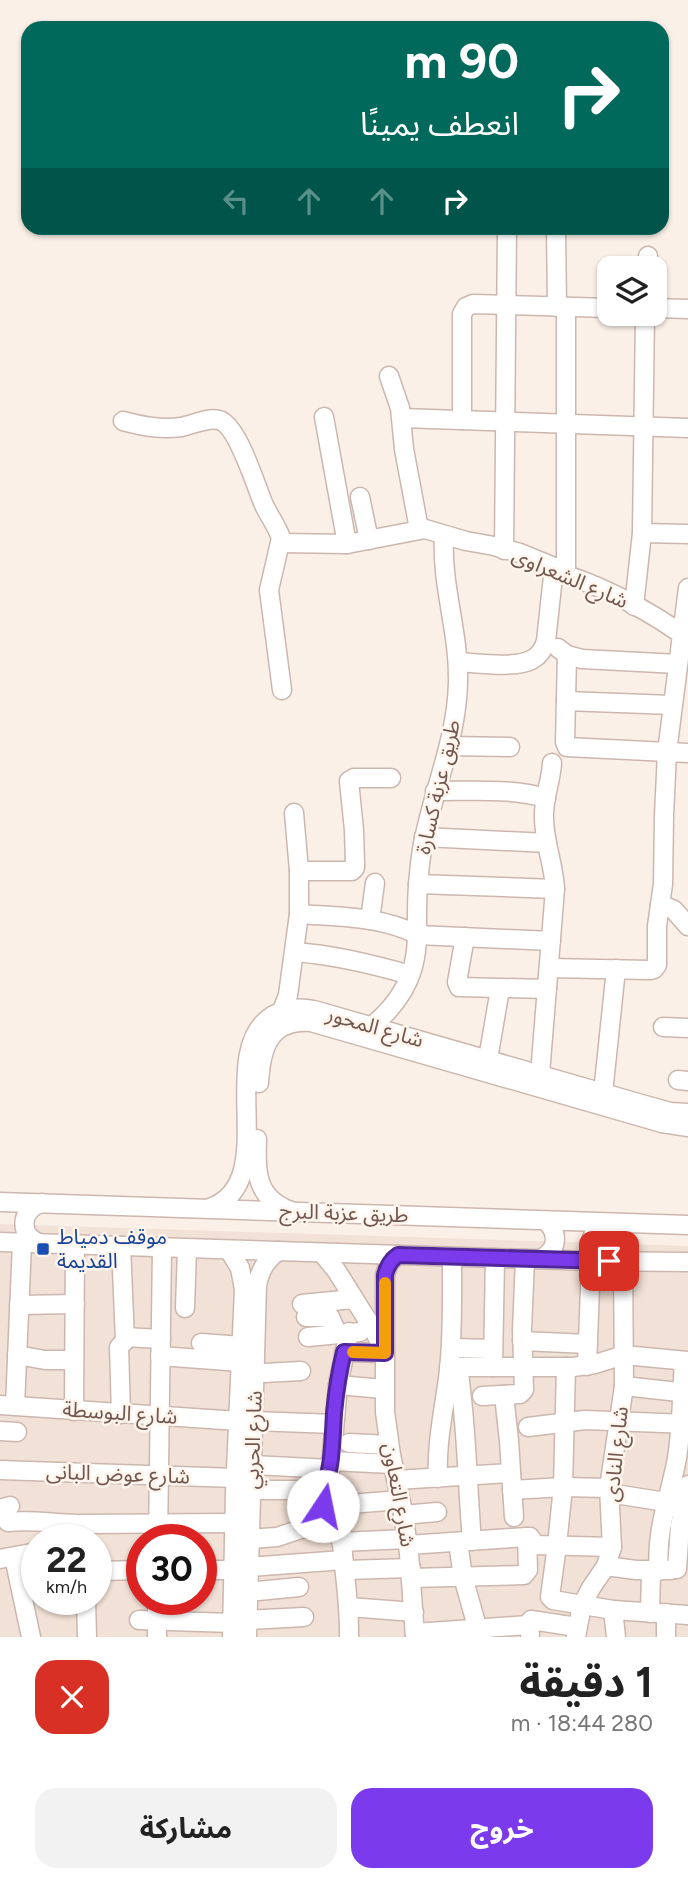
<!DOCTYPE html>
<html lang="ar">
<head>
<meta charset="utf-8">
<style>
	body { margin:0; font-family:Figtree,"Noto Sans Arabic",sans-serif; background:#f2f2f2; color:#222; direction:rtl; height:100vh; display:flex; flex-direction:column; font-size:26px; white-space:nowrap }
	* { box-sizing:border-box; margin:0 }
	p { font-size:23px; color:#767676 }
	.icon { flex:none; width:38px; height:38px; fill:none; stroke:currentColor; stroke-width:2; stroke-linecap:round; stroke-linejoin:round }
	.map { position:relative; height:1637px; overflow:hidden; direction:ltr }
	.panel { display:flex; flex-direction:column; background:#fff; flex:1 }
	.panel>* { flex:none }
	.guide { position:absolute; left:21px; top:21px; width:648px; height:214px; border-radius:21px; box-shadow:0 2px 5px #0004; direction:rtl; background:#00695c; color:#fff; overflow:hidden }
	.fabs { position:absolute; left:597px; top:256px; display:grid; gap:14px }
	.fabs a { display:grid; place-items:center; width:70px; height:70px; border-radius:14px; background:#fff; box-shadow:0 2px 5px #0004; font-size:35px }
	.speed { position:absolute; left:21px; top:1524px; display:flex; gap:14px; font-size:35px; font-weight:700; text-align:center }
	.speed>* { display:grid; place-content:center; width:91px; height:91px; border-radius:50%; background:#fff; box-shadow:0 2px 5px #0004; line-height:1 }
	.speed small { font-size:18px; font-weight:400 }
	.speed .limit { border:10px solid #d22; background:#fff; color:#111 }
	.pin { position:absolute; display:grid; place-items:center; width:60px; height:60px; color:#fff; margin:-30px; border-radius:14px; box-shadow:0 4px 10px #0006 }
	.me { position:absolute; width:77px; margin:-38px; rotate:11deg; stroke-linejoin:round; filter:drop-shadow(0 0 5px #0008) }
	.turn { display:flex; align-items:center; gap:24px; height:147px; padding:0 35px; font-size:32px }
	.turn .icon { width:91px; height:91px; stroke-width:2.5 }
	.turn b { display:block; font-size:49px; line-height:60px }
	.lanes { display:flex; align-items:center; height:66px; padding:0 35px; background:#0003; justify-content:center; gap:35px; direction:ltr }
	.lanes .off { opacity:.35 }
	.round { display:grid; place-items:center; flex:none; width:74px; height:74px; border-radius:21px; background:#f2f2f2 }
	.head { display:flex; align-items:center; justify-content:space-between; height:119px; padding:0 35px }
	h1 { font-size:42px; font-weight:700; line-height:52px }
	.button { display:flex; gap:14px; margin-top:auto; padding:14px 35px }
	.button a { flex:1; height:80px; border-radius:21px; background:#7c3aed; color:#fff; font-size:28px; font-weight:700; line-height:80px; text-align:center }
	.button a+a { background:#f2f2f2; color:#222 }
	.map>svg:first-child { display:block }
</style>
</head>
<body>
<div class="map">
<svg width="688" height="1637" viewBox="0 0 688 1637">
	<rect width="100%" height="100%" fill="#fbf0e7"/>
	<path fill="#f2e1d6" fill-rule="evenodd" d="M 0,1224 L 688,1246 L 688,1637 L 0,1637 ZM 37,1540 L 96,1540 L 96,1600 L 37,1600 ZM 142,1540 L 201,1540 L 201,1600 L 142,1600 Z"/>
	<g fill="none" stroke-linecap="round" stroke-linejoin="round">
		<defs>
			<g id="minor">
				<path d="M 556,228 L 557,307"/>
				<path d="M 647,268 L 648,256"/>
				<path d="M 654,308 L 688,309"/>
				<path d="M 389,376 L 400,408 L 404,449 L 419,529"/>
				<path d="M 324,417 L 347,544"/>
				<path d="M 402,418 L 688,428"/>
				<path d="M 462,420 L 462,314 L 466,307 L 473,304 L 609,308"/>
				<path d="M 123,421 C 142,426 161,430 181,427 C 193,425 207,417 219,420 C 238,425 256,487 264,505 C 269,516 277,526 281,538 L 269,590 L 282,690"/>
				<path d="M 360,497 L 369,540"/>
				<path d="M 642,533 L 688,534"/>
				<path d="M 281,543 L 347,544 L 425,529 L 466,541 L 494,546 L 520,553 L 564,571 L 566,575 C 605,587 655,614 688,639"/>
				<path d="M 504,550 L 507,228"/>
				<path d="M 566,575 L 566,307"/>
				<path d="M 634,606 L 642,533 L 645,313"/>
				<path d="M 558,648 L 567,655 L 582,659 L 678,664"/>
				<path d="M 567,655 L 565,742 L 567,747 L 688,753"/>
				<path d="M 458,662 C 477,663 517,669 533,659 C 540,655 544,648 546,641 L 554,567"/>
				<path d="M 566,701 L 672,705"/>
				<path d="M 449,746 L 510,747"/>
				<path d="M 435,791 C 472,791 510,788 546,798"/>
				<path d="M 424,837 L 547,843"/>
				<path d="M 299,871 L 352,871 L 355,868 L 355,863 L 354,830 L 349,781 L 354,778 L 391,778"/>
				<path d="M 418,884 L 555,889"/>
				<path d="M 660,904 L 674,910 L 688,926"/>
				<path d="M 299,914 C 339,917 381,916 418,935 L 551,941"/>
				<path d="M 370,920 L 375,883"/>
				<path d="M 465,937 L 457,982 L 459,987 L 547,989"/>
				<path d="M 295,952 C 335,955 372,964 410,975"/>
				<path d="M 549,968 L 650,970 L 654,969 L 657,965 L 657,926 L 663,884 L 664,816 L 667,752 L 688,588"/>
				<path d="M 282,1011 L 288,995 L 299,914 L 299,871 L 294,813"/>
				<path d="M 372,1026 C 390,1011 405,993 412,970 C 418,951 417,932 417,912 C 417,891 419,869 422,849 C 432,792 457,740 458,682 C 459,630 441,586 444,535"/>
				<path d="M 663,1027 L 688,1028"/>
				<path d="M 488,1059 L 500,989"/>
				<path d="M 540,1074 L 555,889 C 554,865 544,842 544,818 C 543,799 551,782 552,763"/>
				<path d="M 678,1080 L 688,1081"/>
				<path d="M 259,1083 C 261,1048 269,1019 311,1022 L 662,1123 L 688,1127"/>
				<path d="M 603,1093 L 616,969"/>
				<path d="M 257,1139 C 256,1171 255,1198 291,1211"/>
				<path d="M 0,1202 L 688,1225"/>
				<path d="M 42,1203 C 19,1210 18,1237 42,1244"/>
				<path d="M 210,1208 C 283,1182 214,1054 272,1016 C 285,1008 299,1007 314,1010 L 631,1101 L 670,1112 L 688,1113"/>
				<path d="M 0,1242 L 591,1261 L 688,1262"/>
				<path d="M 229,1250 L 240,1268 L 244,1289 L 235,1493 L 232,1637"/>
				<path d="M 322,1253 L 336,1270 L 375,1332 L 383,1350"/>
				<path d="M 398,1255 L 389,1263 L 385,1275 L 385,1412 L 391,1455 L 402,1507 L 409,1553 L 415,1637"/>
				<path d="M 540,1259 C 557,1252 560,1234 546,1221"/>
				<path d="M 595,1261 C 586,1245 591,1228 610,1223"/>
				<path d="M 302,1304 L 353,1299"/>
				<path d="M 19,1305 L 75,1304"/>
				<path d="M 185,1308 L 187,1249"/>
				<path d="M 306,1317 L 330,1317 L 337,1333"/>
				<path d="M 349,1332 L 338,1385 L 331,1465 L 327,1485 L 320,1502 L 325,1506 L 400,1500"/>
				<path d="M 125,1337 L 161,1339"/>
				<path d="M 308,1337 L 360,1332"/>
				<path d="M 522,1341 L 588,1344"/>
				<path d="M 201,1343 L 242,1346"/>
				<path d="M 451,1348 L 493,1349"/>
				<path d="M 344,1352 L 385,1353"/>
				<path d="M 17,1355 L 45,1360 L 74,1360"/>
				<path d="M 160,1356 L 241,1362"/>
				<path d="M 587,1366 L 591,1261"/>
				<path d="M 449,1367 L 573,1367 L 595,1364 L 624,1355 L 688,1361"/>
				<path d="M 458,1367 C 467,1425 467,1483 472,1541"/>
				<path d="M 493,1367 L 495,1258"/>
				<path d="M 566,1367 L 563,1487 L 557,1545 L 550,1597 L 553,1600 L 613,1610 L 688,1615"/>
				<path d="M 245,1374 L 301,1371"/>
				<path d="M 338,1385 L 384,1389"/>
				<path d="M 624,1386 L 688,1393"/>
				<path d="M 504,1395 L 509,1441 L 514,1517"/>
				<path d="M 482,1396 L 520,1394 L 524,1390 L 522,1330 L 525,1259"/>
				<path d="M 0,1405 L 239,1421"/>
				<path d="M 15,1406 L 22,1243"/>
				<path d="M 74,1411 L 75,1245"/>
				<path d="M 121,1414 L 119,1347 L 125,1341 L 121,1246"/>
				<path d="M 253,1421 L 334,1424"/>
				<path d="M 528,1427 L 585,1420 L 688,1424"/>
				<path d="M 0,1431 L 17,1432"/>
				<path d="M 349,1443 L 389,1445"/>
				<path d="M 331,1461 L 392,1464"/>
				<path d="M 252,1465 L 330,1469"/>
				<path d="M 0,1470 L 236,1478"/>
				<path d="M 438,1478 C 436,1441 445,1406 449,1370 C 453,1333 452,1295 452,1257"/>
				<path d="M 396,1480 L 511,1473"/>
				<path d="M 251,1490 L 325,1490"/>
				<path d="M 512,1490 L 563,1487 L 609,1488"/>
				<path d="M 609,1493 L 678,1504"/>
				<path d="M 341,1505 C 339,1549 350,1592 349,1637"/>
				<path d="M 0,1509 L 10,1506"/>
				<path d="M 403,1515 L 437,1512"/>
				<path d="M 8,1522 C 32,1519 55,1524 78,1524 C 130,1524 182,1523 234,1523"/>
				<path d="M 249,1539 L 277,1537 L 304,1528 L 340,1523"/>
				<path d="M 158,1540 L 162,1248"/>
				<path d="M 341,1542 L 407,1539"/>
				<path d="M 458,1542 L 463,1577 L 480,1637"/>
				<path d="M 408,1545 L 527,1537 L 530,1537 L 535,1545 L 612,1547"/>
				<path d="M 14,1557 L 31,1637"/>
				<path d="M 0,1559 L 37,1552"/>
				<path d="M 606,1566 L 636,1570 L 671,1570"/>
				<path d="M 249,1567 L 343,1560"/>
				<path d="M 677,1569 L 680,1526 L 688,1485"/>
				<path d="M 201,1570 L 233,1570"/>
				<path d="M 345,1570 L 411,1568"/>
				<path d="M 96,1571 L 142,1570"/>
				<path d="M 659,1571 C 655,1531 670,1497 677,1458 C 682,1426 682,1393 684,1361"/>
				<path d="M 412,1578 L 524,1575 L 528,1570 L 527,1537"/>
				<path d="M 248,1592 L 299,1587"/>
				<path d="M 86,1600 L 87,1637"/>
				<path d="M 157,1600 L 157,1637"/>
				<path d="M 349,1607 L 414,1612"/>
				<path d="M 613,1610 L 616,1637"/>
				<path d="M 650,1613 L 651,1571"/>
				<path d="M 139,1620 L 232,1623"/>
				<path d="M 247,1620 L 304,1617"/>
				<path d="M 415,1633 L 528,1625"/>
				<path d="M 530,1634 L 528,1624 L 531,1620 L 577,1627"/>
				<path d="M 247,1637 L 257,1285 C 260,1270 266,1260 278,1251"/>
				<path d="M 576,1637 L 582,1605 L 591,1588 L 606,1566 L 612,1547 L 609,1488 L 624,1386 L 623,1262"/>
				<path d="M 666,1637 L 666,1613"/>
			</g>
		</defs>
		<use href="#minor" stroke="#ccb7ae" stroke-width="21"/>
		<use href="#minor" stroke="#fff" stroke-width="18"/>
	</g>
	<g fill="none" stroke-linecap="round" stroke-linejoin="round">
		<defs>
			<path id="route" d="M 323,1506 L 320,1500 C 333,1469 332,1445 334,1413 C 336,1392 339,1372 344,1352 L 385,1353 L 385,1275 C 387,1266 391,1260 398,1255 L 609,1261"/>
		</defs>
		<use href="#route" stroke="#51269a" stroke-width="18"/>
		<use href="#route" stroke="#7c3aed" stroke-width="12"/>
		<path stroke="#f59e0b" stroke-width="12" d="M 353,1352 L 385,1353 L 385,1283"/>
	</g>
	<rect fill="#1a4fb4" stroke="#fef5ed" stroke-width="2.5" x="36" y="1242" width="14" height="14" rx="3.5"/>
	<g text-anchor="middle" stroke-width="5" stroke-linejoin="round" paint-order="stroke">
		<g font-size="21" fill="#72564d" stroke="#fef5ed">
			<text transform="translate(570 578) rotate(23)" y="7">شارع الشعراوى</text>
			<text transform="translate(438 787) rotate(-77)" y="7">طريق عزبة كسارة</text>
			<text transform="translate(375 1027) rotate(16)" y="7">شارع المحور</text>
			<text transform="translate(344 1213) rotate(2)" y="7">طريق عزبة البرج</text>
			<text transform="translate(120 1413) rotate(4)" y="7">شارع البوسطة</text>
			<text transform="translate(253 1440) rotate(-88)" y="7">شارع الحربي</text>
			<text transform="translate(616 1454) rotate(-84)" y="7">شارع النادى</text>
			<text transform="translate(118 1474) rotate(2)" y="7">شارع عوض البانى</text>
			<text transform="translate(399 1495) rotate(80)" y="7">شارع التعاون</text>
		</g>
		<g font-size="21" fill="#164399" stroke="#fef5ed" text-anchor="start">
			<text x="57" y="1244">موقف دمياط<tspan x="57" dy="24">القديمة</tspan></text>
		</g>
	</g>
</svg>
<div class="fabs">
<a><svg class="icon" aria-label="layers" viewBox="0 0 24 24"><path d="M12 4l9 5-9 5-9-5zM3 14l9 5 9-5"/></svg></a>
</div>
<div class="speed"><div>22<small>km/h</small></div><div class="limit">30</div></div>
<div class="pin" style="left:609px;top:1261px;background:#d93025"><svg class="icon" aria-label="arrive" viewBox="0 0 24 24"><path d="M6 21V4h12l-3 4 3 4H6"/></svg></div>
<svg class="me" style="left:323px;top:1506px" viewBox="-20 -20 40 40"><circle r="19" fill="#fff"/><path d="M0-13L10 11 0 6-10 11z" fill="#7c3aed"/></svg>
<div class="guide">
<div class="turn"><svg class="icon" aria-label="right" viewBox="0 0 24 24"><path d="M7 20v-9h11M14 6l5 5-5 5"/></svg><div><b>90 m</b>انعطف يمينًا</div></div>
<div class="lanes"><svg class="icon off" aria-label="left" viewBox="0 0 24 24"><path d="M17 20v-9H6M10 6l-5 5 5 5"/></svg><svg class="icon off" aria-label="ahead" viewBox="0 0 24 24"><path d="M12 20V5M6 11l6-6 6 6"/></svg><svg class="icon off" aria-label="ahead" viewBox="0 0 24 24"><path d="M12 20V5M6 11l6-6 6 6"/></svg><svg class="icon" aria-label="right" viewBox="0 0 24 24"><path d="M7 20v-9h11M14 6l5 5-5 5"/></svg></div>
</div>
</div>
<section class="panel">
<div class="head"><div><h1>1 دقيقة</h1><p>280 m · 18:44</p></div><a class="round" style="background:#d93025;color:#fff"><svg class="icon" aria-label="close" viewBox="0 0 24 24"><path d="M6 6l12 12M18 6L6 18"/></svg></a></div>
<div class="button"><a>خروج</a><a>مشاركة</a></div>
</section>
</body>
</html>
